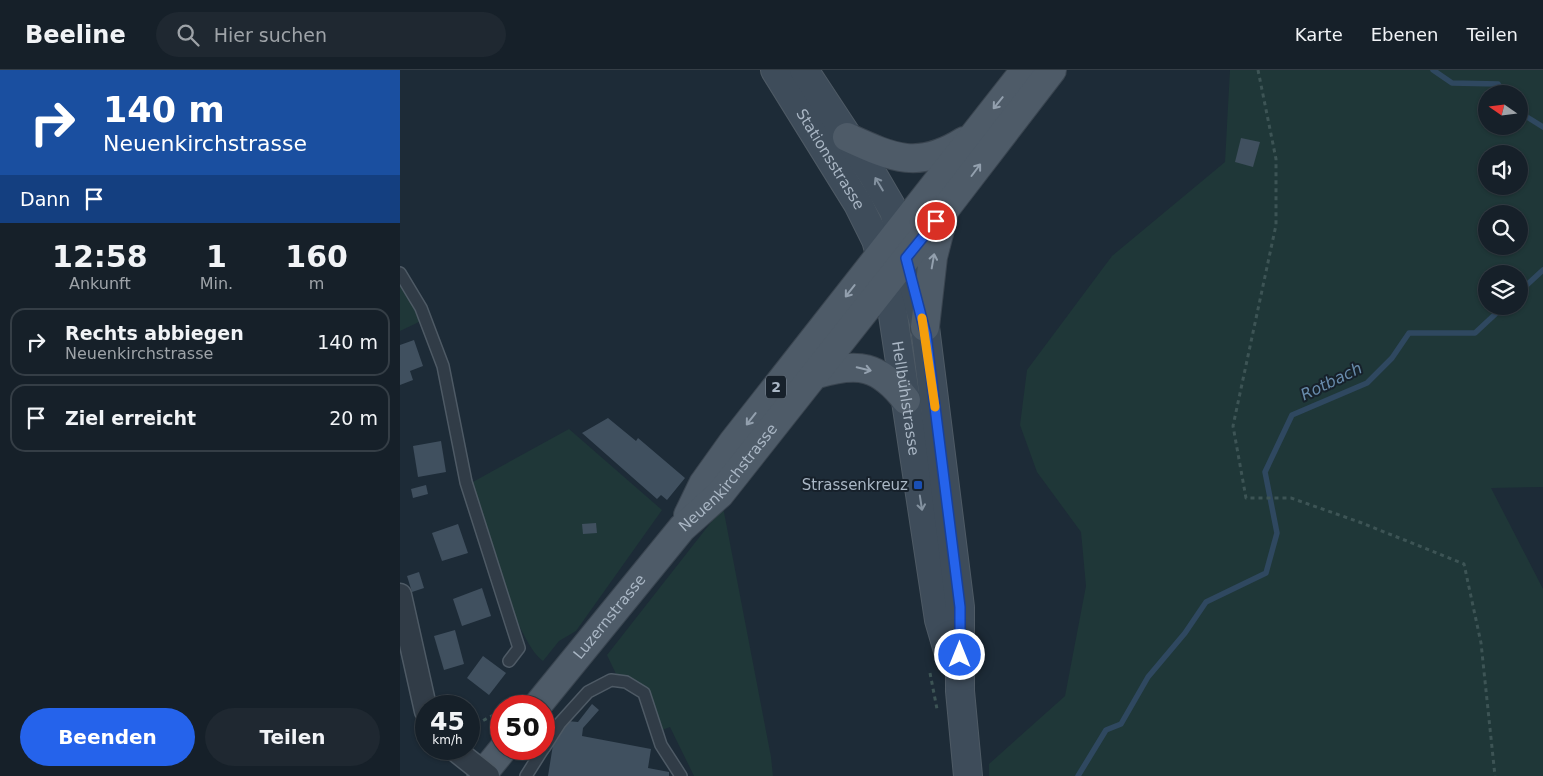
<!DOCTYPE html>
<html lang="de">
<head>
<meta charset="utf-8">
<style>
	body { margin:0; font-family:"DejaVu Sans",sans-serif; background:#1f2831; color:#f1f3f6; height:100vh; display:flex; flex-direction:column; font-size:19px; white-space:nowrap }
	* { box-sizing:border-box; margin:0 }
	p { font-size:16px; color:#9ea3a8 }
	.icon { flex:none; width:28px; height:28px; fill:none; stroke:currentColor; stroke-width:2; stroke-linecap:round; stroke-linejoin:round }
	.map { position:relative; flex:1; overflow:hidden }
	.details { display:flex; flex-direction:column; background:#162029; width:400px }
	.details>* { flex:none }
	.hud { background:#1a4fa0; color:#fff; overflow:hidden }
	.needle { width:32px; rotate:284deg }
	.fabs { position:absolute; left:1078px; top:15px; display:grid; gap:10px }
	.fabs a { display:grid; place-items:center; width:50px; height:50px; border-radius:50%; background:#162029; box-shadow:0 1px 4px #0004,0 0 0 1px #353e46; font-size:25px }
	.speed { position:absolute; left:15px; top:625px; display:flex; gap:10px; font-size:25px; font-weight:700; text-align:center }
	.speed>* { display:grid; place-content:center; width:65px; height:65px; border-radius:50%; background:#162029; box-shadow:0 1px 4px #0004,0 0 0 1px #353e46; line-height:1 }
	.speed small { font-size:12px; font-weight:400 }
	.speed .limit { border:8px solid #d22; background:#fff; color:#111 }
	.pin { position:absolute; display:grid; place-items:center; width:42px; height:42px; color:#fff; margin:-21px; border:2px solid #fff; border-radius:50%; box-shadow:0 1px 5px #0007 }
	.me { position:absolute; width:55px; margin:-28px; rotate:0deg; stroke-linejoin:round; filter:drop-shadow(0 0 4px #0008) }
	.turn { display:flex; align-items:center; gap:18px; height:105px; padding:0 20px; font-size:22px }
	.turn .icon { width:65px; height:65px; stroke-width:2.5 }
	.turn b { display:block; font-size:35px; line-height:42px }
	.then { display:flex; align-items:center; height:48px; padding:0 20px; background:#0003; gap:10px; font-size:19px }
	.eta { display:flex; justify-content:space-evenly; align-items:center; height:85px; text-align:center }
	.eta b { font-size:30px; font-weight:600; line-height:35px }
	.primary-button { display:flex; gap:10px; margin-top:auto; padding:10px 20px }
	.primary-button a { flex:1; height:58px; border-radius:30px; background:#2563eb; color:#fff; font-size:20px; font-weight:600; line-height:58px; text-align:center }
	.primary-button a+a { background:#1f2831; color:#f1f3f6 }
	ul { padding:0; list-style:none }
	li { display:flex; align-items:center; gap:15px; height:68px; margin:0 10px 8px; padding:0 10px; border:2px solid #353e46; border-radius:15px }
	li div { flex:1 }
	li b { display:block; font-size:19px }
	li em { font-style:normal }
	header { display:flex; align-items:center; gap:30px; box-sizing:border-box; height:70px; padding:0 25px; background:#162029; border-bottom:1px solid #353e46 }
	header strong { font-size:24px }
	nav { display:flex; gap:28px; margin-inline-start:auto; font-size:18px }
	.search { width:350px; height:45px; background:#1f2831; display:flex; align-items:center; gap:12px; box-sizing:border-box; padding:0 18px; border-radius:28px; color:#9ea3a8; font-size:19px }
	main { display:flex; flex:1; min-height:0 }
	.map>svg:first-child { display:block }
</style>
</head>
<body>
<header>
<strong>Beeline</strong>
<div class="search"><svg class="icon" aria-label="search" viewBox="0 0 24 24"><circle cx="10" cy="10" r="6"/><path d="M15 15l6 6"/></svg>Hier suchen</div>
<nav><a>Karte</a><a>Ebenen</a><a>Teilen</a></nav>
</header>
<main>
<section class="details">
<div class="hud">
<div class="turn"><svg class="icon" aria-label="right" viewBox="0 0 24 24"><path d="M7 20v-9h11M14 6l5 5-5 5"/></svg><div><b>140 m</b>Neuenkirchstrasse</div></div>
<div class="then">Dann<svg class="icon" aria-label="arrive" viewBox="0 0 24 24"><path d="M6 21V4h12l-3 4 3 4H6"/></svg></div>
</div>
<div class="eta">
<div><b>12:58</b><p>Ankunft</p></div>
<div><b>1</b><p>Min.</p></div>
<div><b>160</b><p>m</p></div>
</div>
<ul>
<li><svg class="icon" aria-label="right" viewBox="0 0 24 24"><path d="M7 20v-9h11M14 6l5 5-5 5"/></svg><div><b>Rechts abbiegen</b><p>Neuenkirchstrasse</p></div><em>140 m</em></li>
<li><svg class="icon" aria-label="arrive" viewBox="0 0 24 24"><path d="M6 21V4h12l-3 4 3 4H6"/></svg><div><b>Ziel erreicht</b></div><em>20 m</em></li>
</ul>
<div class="primary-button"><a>Beenden</a><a>Teilen</a></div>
</section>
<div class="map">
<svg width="1143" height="706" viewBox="0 0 1143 706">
	<rect width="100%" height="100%" fill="#1d2b37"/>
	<g fill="#1f3738" fill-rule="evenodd">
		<path d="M 830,0 L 1143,0 L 1143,417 L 1091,418 L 1143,519 L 1143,706 L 589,706 L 589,694 L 665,626 L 686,516 L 681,462 L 637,402 L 620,355 L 627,300 L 712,186 L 825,92 ZM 1086,24 L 1119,24 L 1119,56 L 1086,56 ZM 1086,84 L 1119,84 L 1119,116 L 1086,116 ZM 1086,144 L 1119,144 L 1119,176 L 1086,176 ZM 1086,204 L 1119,204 L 1119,236 L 1086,236 Z"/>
		<path d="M 0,209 L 23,250 L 0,261 Z"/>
		<path d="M 169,359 L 262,440 L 176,561 L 159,571 L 143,591 C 114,570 84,452 71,413 Z"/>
		<path d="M 323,437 L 371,687 L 373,706 L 294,706 L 270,657 L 262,660 C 253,630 248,612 216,604 L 207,585 Z"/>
	</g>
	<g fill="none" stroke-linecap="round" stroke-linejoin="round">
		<g stroke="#2f4860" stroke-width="5.5">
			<path d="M 1033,0 L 1052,13 L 1098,14 L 1104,24"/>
			<path d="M 1119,42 L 1143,57"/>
			<path d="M 1119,222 L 1143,200"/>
			<path d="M 678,706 L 706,660 L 721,654 L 748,607 L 785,563 L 806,532 L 866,503 L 877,463 L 865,402 L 892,345 L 967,313 L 992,288 L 1009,263 L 1075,263 L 1104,236"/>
		</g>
	</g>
	<g fill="#40505f">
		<path d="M 841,68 L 860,72 L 853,97 L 835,92 Z"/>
		<path d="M 14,270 L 23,296 L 10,301 L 13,310 L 0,315 L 0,275 Z"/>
		<path d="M 208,348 L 236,371 L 238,368 L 285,408 L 267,430 L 261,425 L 257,429 L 182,363 Z"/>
		<path d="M 41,371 L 46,402 L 18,407 L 13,376 Z"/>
		<path d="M 26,415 L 28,424 L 13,428 L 11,419 Z"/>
		<path d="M 196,453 L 197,463 L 183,464 L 182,454 Z"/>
		<path d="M 58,454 L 68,483 L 42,491 L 32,463 Z"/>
		<path d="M 19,502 L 24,518 L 12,522 L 7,506 Z"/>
		<path d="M 82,518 L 91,546 L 62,556 L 53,529 Z"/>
		<path d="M 55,560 L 64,594 L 44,600 L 34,566 Z"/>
		<path d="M 83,586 L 106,603 L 89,625 L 67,608 Z"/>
		<path d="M 192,634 L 199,640 L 183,658 L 182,666 L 251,679 L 248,698 L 269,702 L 269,706 L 148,706 L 155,662 L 167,651 L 178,652 Z"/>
	</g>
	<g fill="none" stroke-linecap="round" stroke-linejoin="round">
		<defs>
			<g id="service">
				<path d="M 0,203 L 21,238 L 43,296 L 66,412 L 119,578 L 109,591"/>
				<path d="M 144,678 L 160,653 L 188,622 L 211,610 L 226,612 L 244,623 L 261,675 L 281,706"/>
				<path d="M 126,706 L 143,679"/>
			</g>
			<path id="minor" d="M 0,525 L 26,641"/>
			<g id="secondary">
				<path id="s1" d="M 375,0 L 458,134 L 476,170 L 488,212 L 539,550 L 551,591"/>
				<path d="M 404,0 L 473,105 L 494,141 L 525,257 L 560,537 L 560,621 L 568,706"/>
			</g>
			<g id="primary">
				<path d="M 447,67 C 493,88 518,100 564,71"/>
				<path d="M 525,257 L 533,187 L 543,148"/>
				<path d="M 417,304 C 458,292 479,295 506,330"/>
				<path d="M 288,445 L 303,414 L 333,372 L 625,0"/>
				<path id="s2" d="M 137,636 L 282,458 L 320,424 L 546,138 L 652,0"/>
				<path d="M 81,706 L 103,679"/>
			</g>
		</defs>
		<use href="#service" stroke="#4e5a65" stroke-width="14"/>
		<use href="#minor" stroke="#4e5a65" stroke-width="25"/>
		<use href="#secondary" stroke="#4e5a65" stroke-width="30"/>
		<use href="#primary" stroke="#3a4550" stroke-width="30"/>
		<g stroke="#3d5455" stroke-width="3" stroke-dasharray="4 4" stroke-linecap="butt">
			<path d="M 858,0 L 876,89 L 876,155 L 833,356 L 846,428 L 891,428 L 962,453 L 1064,494 L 1081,573 L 1095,706"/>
			<path d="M 530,603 L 537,639"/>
			<path d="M 107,636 L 116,629"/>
			<path d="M 69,658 L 101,641"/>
		</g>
		<use href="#service" stroke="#313c47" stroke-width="11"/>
		<use href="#minor" stroke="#313c47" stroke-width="22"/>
		<use href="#secondary" stroke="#3e4c5a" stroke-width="28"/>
		<use href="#primary" stroke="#4e5b68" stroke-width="28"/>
		<defs>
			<path id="minor-bridge" d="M 54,679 L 88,706"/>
		</defs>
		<use href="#minor-bridge" stroke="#4e5a65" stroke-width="25" stroke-linecap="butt"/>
		<use href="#minor-bridge" stroke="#313c47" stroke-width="22"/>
	</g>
	<defs><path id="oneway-shaft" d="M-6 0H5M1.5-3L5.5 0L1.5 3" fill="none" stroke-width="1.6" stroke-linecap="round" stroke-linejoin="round" transform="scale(1.25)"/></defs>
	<g stroke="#93a0ae">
		<use href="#oneway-shaft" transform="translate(598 33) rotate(129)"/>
		<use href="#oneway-shaft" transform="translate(576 100) rotate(-53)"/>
		<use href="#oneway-shaft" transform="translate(533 191) rotate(-80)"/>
		<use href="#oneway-shaft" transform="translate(450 221) rotate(128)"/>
		<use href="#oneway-shaft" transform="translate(464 299) rotate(13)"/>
		<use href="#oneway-shaft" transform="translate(351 349) rotate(128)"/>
	</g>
	<g stroke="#8492a0">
		<use href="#oneway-shaft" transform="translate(479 114) rotate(-121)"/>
		<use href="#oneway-shaft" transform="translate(521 433) rotate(81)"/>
	</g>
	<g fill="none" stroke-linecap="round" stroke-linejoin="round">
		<defs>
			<path id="route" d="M 536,151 L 506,188 L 526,265 L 560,537 L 560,585"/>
		</defs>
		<use href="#route" stroke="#184099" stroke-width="12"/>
		<use href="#route" stroke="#2563eb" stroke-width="9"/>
		<path stroke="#f59e0b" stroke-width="9" d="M 522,248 L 535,337"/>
	</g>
	<rect fill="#1a4fb4" stroke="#17212b" stroke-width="2" x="513" y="410" width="10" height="10" rx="2.5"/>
	<g text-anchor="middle" stroke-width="4" stroke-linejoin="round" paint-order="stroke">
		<rect fill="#17212b" stroke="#7e8a97" stroke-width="1" x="366" y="305.5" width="20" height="23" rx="4"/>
		<g font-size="14" font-weight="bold" fill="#aab7c5">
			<text x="376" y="322">2</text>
		</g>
		<g font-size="15" fill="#aab7c5" stroke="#17212b">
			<text dy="5" stroke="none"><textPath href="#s1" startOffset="105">Stationsstrasse</textPath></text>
			<text dy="5" stroke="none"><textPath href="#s1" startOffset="359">Hellbühlstrasse</textPath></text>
			<text dy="5" stroke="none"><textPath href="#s2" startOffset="298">Neuenkirchstrasse</textPath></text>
			<text dy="5" stroke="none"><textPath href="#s2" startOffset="115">Luzernstrasse</textPath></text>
		</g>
		<g font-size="15" fill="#aab7c5" stroke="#17212b" text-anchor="end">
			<text x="508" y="420">Strassenkreuz</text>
		</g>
		<g font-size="16" font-style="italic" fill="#688bab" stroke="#17212b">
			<text transform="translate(931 311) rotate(-26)" y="6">Rotbach</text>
		</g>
	</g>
</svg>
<div class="fabs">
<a><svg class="needle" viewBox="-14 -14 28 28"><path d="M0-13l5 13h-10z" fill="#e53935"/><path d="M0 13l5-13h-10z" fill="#9ea3a8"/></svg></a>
<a><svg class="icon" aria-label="sound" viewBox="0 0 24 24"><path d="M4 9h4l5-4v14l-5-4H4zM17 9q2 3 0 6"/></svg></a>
<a><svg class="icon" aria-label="search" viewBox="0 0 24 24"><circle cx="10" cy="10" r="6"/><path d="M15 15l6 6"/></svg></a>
<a><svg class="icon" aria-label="layers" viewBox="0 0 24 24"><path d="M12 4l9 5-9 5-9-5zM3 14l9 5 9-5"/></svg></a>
</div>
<div class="speed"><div>45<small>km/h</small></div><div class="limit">50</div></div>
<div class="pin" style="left:536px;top:151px;background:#d93025"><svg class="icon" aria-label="arrive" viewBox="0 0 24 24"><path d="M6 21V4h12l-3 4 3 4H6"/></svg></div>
<svg class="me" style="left:560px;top:585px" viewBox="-20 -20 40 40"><circle r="17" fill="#2563eb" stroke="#fff" stroke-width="3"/><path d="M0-11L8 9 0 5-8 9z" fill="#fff"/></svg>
</div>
</main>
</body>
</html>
